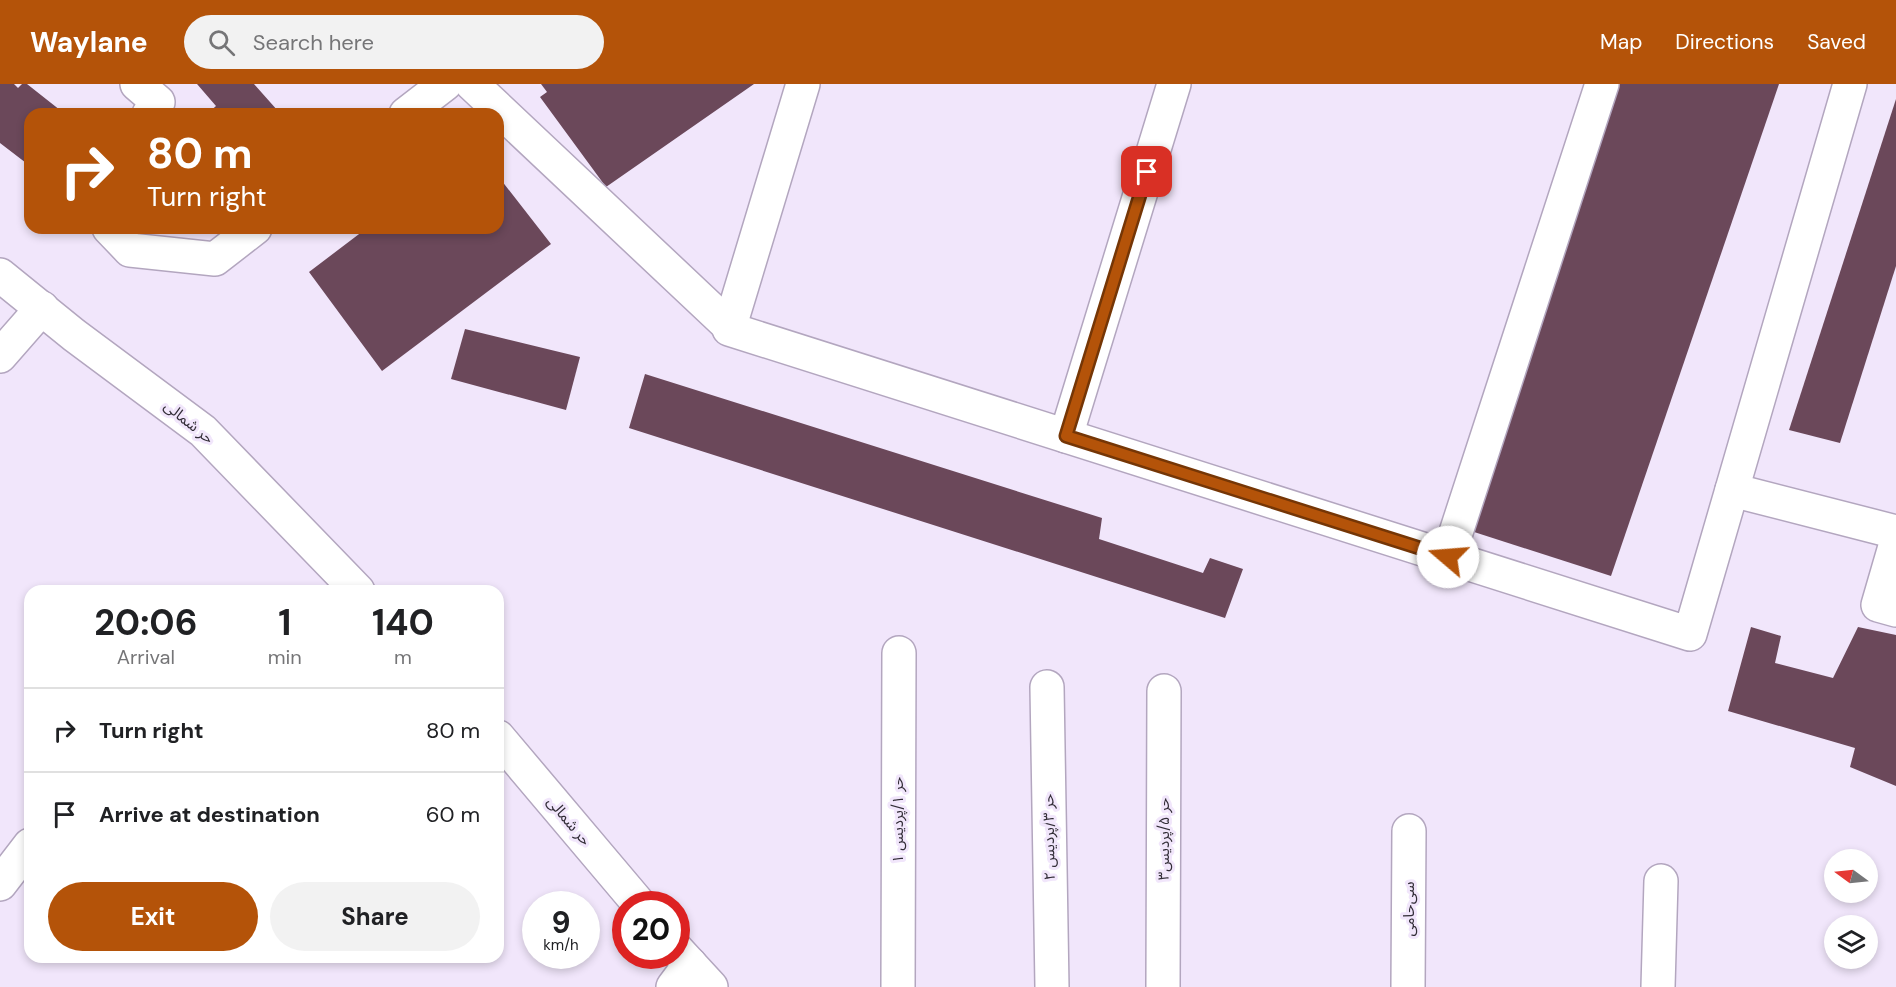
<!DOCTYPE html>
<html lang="en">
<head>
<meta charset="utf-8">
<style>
	body { margin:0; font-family:"DM Sans","Noto Sans Arabic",sans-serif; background:#f2f2f2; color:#202124; height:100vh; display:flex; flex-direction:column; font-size:22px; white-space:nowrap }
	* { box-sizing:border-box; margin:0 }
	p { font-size:20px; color:#757577 }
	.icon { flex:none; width:33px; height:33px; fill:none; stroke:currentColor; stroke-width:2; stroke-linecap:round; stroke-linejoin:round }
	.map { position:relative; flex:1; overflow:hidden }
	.sheet { position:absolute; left:24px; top:501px; width:480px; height:378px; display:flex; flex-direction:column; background:#fff; border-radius:18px; box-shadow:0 3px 9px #0003 }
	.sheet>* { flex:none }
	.hud { position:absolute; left:24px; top:24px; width:480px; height:126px; border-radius:18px; box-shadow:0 3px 9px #0003; background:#b45309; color:#fff; overflow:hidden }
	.needle { width:39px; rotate:285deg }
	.buttons { position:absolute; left:1824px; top:765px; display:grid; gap:12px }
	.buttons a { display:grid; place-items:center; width:54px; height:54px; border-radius:50%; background:#fff; box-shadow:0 3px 9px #0003; font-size:30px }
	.speed { position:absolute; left:522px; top:807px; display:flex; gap:12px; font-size:30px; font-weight:700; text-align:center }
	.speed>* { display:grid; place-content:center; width:78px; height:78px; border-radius:50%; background:#fff; box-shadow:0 3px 9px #0003; line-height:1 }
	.speed small { font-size:15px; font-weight:400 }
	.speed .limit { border:9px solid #d22; background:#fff; color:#111 }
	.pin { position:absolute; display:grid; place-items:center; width:51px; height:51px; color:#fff; margin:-26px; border-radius:12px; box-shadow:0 3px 9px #0006 }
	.me { position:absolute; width:66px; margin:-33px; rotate:288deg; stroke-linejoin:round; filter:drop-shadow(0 0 4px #0008) }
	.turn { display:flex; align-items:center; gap:21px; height:126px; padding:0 24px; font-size:27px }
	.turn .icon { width:78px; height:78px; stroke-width:2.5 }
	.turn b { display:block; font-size:42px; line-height:51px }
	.eta { display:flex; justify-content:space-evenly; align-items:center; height:102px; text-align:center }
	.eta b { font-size:36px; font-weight:700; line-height:42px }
	.action { display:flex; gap:12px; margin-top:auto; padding:12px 24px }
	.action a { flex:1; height:69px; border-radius:36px; background:#b45309; color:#fff; font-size:24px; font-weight:700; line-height:69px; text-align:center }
	.action a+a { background:#f2f2f2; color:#202124 }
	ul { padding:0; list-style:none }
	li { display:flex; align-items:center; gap:18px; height:84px; padding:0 24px; border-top:2px solid #e0e0e0 }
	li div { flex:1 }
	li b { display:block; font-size:22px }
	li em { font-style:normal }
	header { display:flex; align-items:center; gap:36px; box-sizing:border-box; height:84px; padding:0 30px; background:#b45309; color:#fff }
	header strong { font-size:28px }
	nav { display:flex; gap:33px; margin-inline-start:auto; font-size:21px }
	.search { width:420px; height:54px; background:#f2f2f2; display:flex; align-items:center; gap:15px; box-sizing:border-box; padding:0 21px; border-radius:33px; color:#757577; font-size:22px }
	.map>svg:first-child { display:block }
</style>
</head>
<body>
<header>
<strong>Waylane</strong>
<div class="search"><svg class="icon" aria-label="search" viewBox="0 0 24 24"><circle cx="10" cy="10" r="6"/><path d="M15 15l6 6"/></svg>Search here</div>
<nav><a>Map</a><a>Directions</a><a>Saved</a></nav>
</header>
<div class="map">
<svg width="1896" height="903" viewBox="0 0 1896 903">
	<rect width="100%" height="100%" fill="#f1e6fb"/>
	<g fill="#6b485a">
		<path d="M 0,0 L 14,0 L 18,4 L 22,0 L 27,0 L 65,30 L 30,30 L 30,82 L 0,59 Z"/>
		<path d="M 197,0 L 254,0 L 278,27 L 274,30 L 207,30 L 216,22 Z"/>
		<path d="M 541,0 L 754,0 L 606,103 L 540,13 L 547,8 Z"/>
		<path d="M 1616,0 L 1779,0 L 1611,492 L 1471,447 Z"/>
		<path d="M 1896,15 L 1896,182 L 1840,359 L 1789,346 Z"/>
		<path d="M 498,92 L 551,160 L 382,287 L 309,188 L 367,144 L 498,144 Z"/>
		<path d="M 465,245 L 580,273 L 566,326 L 451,295 Z"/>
		<path d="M 645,290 L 1102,434 L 1099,455 L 1203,489 L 1210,474 L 1243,485 L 1225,534 L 629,344 Z"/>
		<path d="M 1751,543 L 1781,552 L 1775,579 L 1833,594 L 1858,543 L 1896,551 L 1896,702 L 1850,683 L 1855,664 L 1728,627 Z"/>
	</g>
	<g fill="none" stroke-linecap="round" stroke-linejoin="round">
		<defs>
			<g id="minor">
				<path d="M 137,0 L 158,18 L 149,30"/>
				<path d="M 472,0 L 730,243"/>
				<path d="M 803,0 L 729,245 L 1690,550 L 1850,0"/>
				<path d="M 406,30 L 445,0"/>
				<path d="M 109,144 L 130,166 L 215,175 L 255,144"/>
				<path d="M 0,272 L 42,224"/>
				<path d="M 1066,352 L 1174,0"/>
				<path d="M 1732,406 L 1896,448"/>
				<path d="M 1896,459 L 1878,521 L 1896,526"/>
				<path d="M 1448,473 L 1602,0"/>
				<path d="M 1047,603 L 1052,903"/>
				<path d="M 0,800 L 30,761"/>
				<path d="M 673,903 L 690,880"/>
				<path d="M 898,903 L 899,569"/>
				<path d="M 1163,903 L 1164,607"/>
				<path d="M 1408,903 L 1409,747"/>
				<path d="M 1658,903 L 1661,797"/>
			</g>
			<g id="major">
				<path d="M 0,191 L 74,251 L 203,347 L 358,507"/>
				<path d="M 498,653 L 639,820"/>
				<path d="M 676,865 L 711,903"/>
			</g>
		</defs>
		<use href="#minor" stroke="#b3a6bf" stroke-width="36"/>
		<use href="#major" stroke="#b3a6bf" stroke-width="36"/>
		<use href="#minor" stroke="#fff" stroke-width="33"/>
		<use href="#major" stroke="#fff" stroke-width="33"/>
	</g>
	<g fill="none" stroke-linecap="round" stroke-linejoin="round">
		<defs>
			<path id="route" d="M 1147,88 L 1066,352 L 1448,473"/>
		</defs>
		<use href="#route" stroke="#753606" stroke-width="15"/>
		<use href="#route" stroke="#b45309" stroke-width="10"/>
	</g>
	<g text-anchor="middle" stroke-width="6" stroke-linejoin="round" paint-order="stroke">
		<g font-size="15" fill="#322d37" stroke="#f1e6fb">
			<text transform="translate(189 338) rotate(39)" y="5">حر شمالی</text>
			<text transform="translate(898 736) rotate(-90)" y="5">حر ۱/پردیس ۱</text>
			<text transform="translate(569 737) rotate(50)" y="5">حر شمالی</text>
			<text transform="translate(1049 753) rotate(-91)" y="5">حر ۳/پردیس ۲</text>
			<text transform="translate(1164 755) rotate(-90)" y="5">حر ۵/پردیس۳</text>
			<text transform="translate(1409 825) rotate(-90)" y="5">سی‌حامی</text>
		</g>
	</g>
</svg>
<div class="buttons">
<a><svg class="needle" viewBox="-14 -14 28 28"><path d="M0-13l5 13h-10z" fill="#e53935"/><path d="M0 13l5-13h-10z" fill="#757577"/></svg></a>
<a><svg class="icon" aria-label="layers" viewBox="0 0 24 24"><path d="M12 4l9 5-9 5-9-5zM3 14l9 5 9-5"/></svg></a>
</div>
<div class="speed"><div>9<small>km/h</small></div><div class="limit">20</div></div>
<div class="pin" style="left:1147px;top:88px;background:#d93025"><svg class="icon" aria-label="arrive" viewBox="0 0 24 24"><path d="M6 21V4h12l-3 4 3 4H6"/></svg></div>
<svg class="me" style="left:1448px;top:473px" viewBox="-20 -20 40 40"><circle r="19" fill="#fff"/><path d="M0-13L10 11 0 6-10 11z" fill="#b45309"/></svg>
<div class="hud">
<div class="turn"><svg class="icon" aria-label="right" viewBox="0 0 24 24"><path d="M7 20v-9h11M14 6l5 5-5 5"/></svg><div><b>80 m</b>Turn right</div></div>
</div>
<section class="sheet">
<div class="eta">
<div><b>20:06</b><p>Arrival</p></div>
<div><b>1</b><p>min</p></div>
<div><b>140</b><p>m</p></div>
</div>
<ul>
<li><svg class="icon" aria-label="right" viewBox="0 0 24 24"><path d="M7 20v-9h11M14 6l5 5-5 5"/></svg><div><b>Turn right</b></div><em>80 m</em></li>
<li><svg class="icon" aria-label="arrive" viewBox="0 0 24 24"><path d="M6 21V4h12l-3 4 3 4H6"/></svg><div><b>Arrive at destination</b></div><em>60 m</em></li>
</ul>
<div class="action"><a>Exit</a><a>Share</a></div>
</section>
</div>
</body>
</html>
